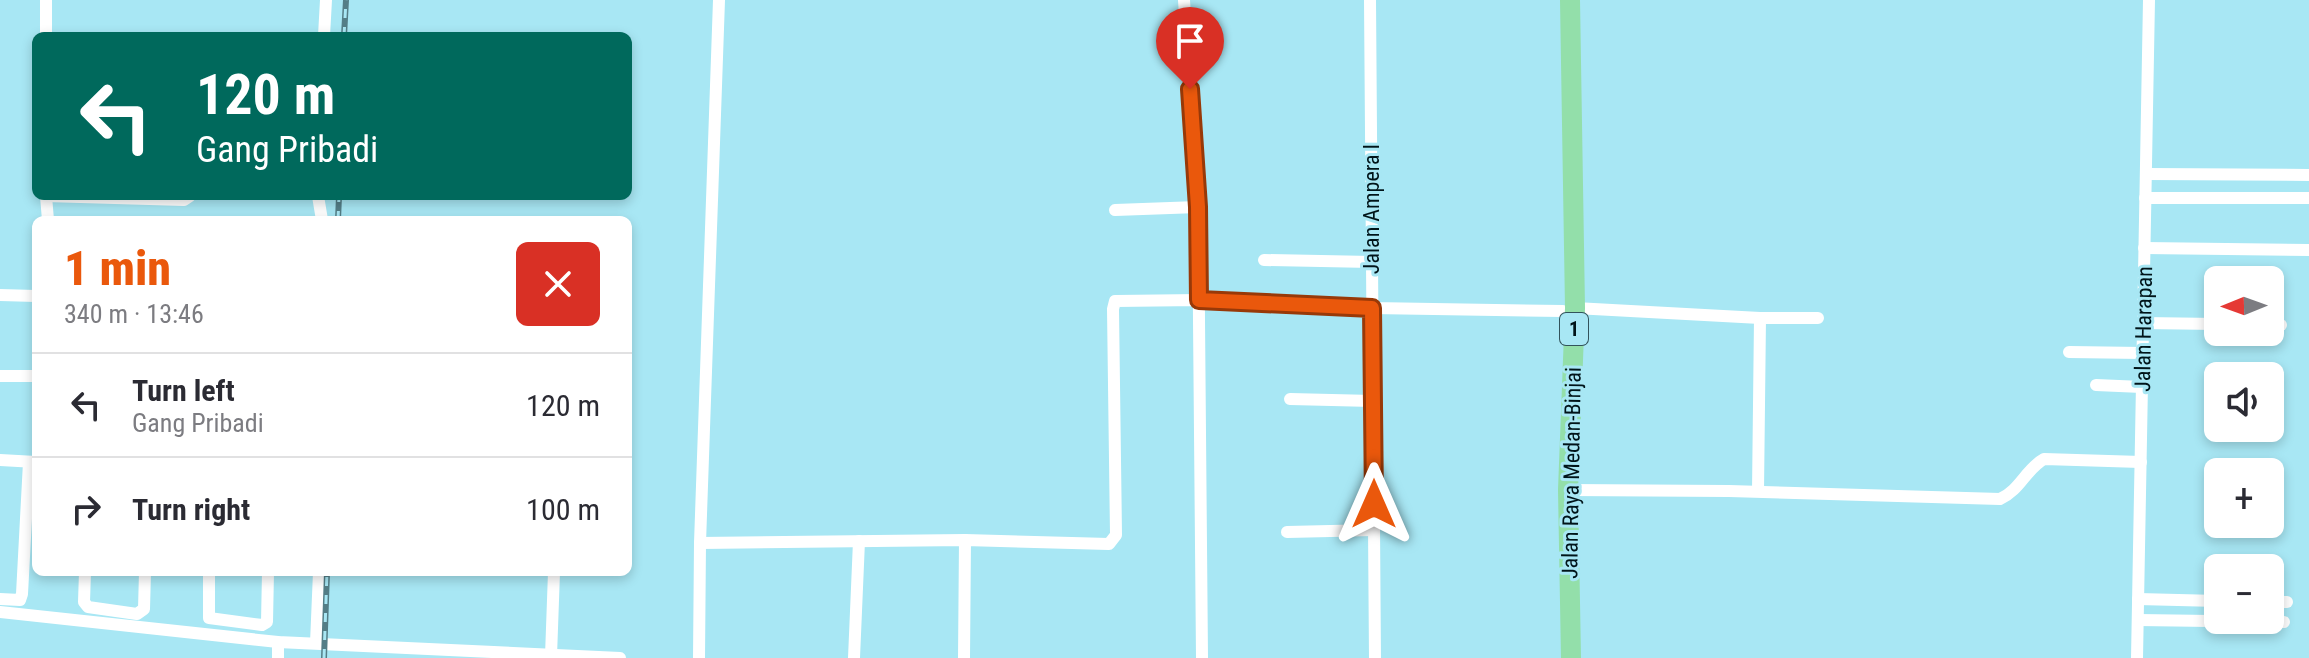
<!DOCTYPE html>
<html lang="en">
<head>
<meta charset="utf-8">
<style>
	body { margin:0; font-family:"Roboto Condensed",sans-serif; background:#f2f2f3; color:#2b2b33; height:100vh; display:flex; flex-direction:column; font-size:30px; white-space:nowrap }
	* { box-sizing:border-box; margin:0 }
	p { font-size:26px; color:#7c7c81 }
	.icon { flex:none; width:44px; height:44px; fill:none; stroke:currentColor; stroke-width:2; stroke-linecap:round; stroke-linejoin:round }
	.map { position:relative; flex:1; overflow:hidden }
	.panel { position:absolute; left:32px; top:216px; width:600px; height:360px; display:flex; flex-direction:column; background:#fff; border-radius:12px; box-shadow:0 4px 12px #0003 }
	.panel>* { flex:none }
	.hud { position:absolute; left:32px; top:32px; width:600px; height:168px; border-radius:12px; box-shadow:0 4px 12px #0003; background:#00695c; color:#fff; overflow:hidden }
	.needle { width:52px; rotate:269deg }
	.fabs { position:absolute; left:2204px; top:266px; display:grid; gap:16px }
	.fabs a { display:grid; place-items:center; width:80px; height:80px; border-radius:12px; background:#fff; box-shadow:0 4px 12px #0003; font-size:40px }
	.pin { position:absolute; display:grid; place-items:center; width:68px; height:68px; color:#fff; margin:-82px -34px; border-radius:50% 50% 50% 0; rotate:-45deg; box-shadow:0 0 8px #0007 }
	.pin .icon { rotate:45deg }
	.me { position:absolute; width:88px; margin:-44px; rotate:0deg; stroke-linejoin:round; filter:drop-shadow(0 0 6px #0008) }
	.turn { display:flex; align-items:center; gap:28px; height:168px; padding:0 32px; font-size:36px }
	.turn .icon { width:104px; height:104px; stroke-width:2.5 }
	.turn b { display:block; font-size:56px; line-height:68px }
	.round { display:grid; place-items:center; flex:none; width:84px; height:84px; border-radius:12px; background:#f2f2f3 }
	.summary { display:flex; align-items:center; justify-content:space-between; height:136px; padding:0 32px }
	h1 { font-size:48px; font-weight:800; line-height:60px; color:#ea580c }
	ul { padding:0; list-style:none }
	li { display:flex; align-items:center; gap:24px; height:104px; padding:0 32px; border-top:2px solid #e1e1e2 }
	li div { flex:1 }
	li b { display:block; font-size:30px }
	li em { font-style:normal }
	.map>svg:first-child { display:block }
</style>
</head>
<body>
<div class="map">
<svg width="2309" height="658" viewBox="0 0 2309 658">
	<rect width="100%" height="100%" fill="#a8e7f4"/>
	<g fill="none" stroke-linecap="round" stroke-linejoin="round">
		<g stroke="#fff" stroke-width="12">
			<path d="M 1184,0 L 1198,207 L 1202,658"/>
			<path d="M 1370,0 L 1375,658"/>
			<path d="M 46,36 L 46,0"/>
			<path d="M 324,36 L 326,0"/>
			<path d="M 2146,174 L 2309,175"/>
			<path d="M 46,196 L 184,200 L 190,196"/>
			<path d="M 46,196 L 48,220"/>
			<path d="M 318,196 L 322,220"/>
			<path d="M 2145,198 L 2309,198"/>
			<path d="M 1115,210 L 1198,207"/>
			<path d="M 2144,248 L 2309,250"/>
			<path d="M 1264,260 L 1372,262"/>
			<path d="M 0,295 L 36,296"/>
			<path d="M 1575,308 L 1760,318 L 1818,318"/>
			<path d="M 2143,323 L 2218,324"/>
			<path d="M 2270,325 L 2281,325"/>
			<path d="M 2069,352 L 2142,353"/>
			<path d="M 0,376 L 36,376"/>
			<path d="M 2096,385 L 2142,387"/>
			<path d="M 1290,399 L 1373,401"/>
			<path d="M 0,460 L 36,462"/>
			<path d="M 1568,490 L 1729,491 L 2000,499 C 2020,490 2026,469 2044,459 L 2141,462"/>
			<path d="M 1758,491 L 1760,318"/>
			<path d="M 1287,532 L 1374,530"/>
			<path d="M 700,543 L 965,540 L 1109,544 L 1116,535 L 1113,309 L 1115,301 L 1199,300 L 1372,308 L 1563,311"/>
			<path d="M 85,572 L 84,602 L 88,607 L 137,614 L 144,609 L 145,572"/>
			<path d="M 209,572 L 209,618 L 262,625 L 267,622 L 268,572"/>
			<path d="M 0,599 L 20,600 L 22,594 L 29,462"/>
			<path d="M 2138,599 L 2218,601"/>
			<path d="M 2270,602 L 2287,602"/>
			<path d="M 0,612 L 278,642 L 620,658"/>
			<path d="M 2138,620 L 2284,622"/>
			<path d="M 316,643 L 319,572"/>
			<path d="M 551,656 L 554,572"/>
			<path d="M 278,658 L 278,642"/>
			<path d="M 699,658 L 700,543 L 719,0"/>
			<path d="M 854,658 L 859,541"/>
			<path d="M 964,658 L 965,540"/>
			<path d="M 2137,658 L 2149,0"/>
		</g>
		<path stroke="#93dfaa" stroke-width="20" d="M 1570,0 L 1575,308 L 1568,490 L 1571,658"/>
		<defs>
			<g id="rail">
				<path d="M 344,36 L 346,0"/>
				<path d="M 338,220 L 339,196"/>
				<path d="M 324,658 L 327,572"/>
			</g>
		</defs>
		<use href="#rail" stroke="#547e87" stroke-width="6"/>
		<use href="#rail" stroke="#a8e7f4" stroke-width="3" stroke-dasharray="9" stroke-linecap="butt"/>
	</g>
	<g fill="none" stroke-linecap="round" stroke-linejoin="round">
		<defs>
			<path id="route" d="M 1190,89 L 1198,207 L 1199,300 L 1372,308 L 1374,504"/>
		</defs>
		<use href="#route" stroke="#983908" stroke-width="20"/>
		<use href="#route" stroke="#ea580c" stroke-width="14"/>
	</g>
	<g text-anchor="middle" stroke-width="6" stroke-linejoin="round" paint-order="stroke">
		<rect fill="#a8e7f4" stroke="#32535b" stroke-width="2" x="1560" y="313" width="28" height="32" rx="6"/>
		<g font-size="20" font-weight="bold" fill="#001419">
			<text x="1574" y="336">1</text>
		</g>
		<g font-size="22" fill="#001419" stroke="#a8e7f4">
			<text transform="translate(1371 209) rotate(-90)" y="8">Jalan Ampera I</text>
			<text transform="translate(2143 329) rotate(-89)" y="8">Jalan Harapan</text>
			<text transform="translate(1571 473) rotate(-89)" y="8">Jalan Raya Medan-Binjai</text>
		</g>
	</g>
</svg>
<div class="fabs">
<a><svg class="needle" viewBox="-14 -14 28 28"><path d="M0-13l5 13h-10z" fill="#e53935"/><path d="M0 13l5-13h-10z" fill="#7c7c81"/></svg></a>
<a><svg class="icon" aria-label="sound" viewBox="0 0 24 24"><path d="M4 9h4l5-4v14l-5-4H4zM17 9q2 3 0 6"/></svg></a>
<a>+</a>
<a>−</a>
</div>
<div class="pin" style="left:1190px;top:89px;background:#d93025"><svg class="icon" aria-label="arrive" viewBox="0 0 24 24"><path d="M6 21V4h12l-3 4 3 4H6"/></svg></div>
<svg class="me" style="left:1374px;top:504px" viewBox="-20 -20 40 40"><path d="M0-17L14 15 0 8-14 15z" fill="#ea580c" stroke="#fff" stroke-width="4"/></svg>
<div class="hud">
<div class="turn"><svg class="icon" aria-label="left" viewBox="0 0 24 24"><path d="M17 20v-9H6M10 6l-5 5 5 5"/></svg><div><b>120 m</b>Gang Pribadi</div></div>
</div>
<section class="panel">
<div class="summary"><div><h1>1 min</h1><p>340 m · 13:46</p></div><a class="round" style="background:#d93025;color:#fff"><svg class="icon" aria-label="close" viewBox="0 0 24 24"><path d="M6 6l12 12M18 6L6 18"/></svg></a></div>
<ul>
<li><svg class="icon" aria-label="left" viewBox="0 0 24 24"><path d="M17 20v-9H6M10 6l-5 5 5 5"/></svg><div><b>Turn left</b><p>Gang Pribadi</p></div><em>120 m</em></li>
<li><svg class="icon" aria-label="right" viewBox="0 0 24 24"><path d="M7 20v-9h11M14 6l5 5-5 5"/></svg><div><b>Turn right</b></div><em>100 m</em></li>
</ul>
</section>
</div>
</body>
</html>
